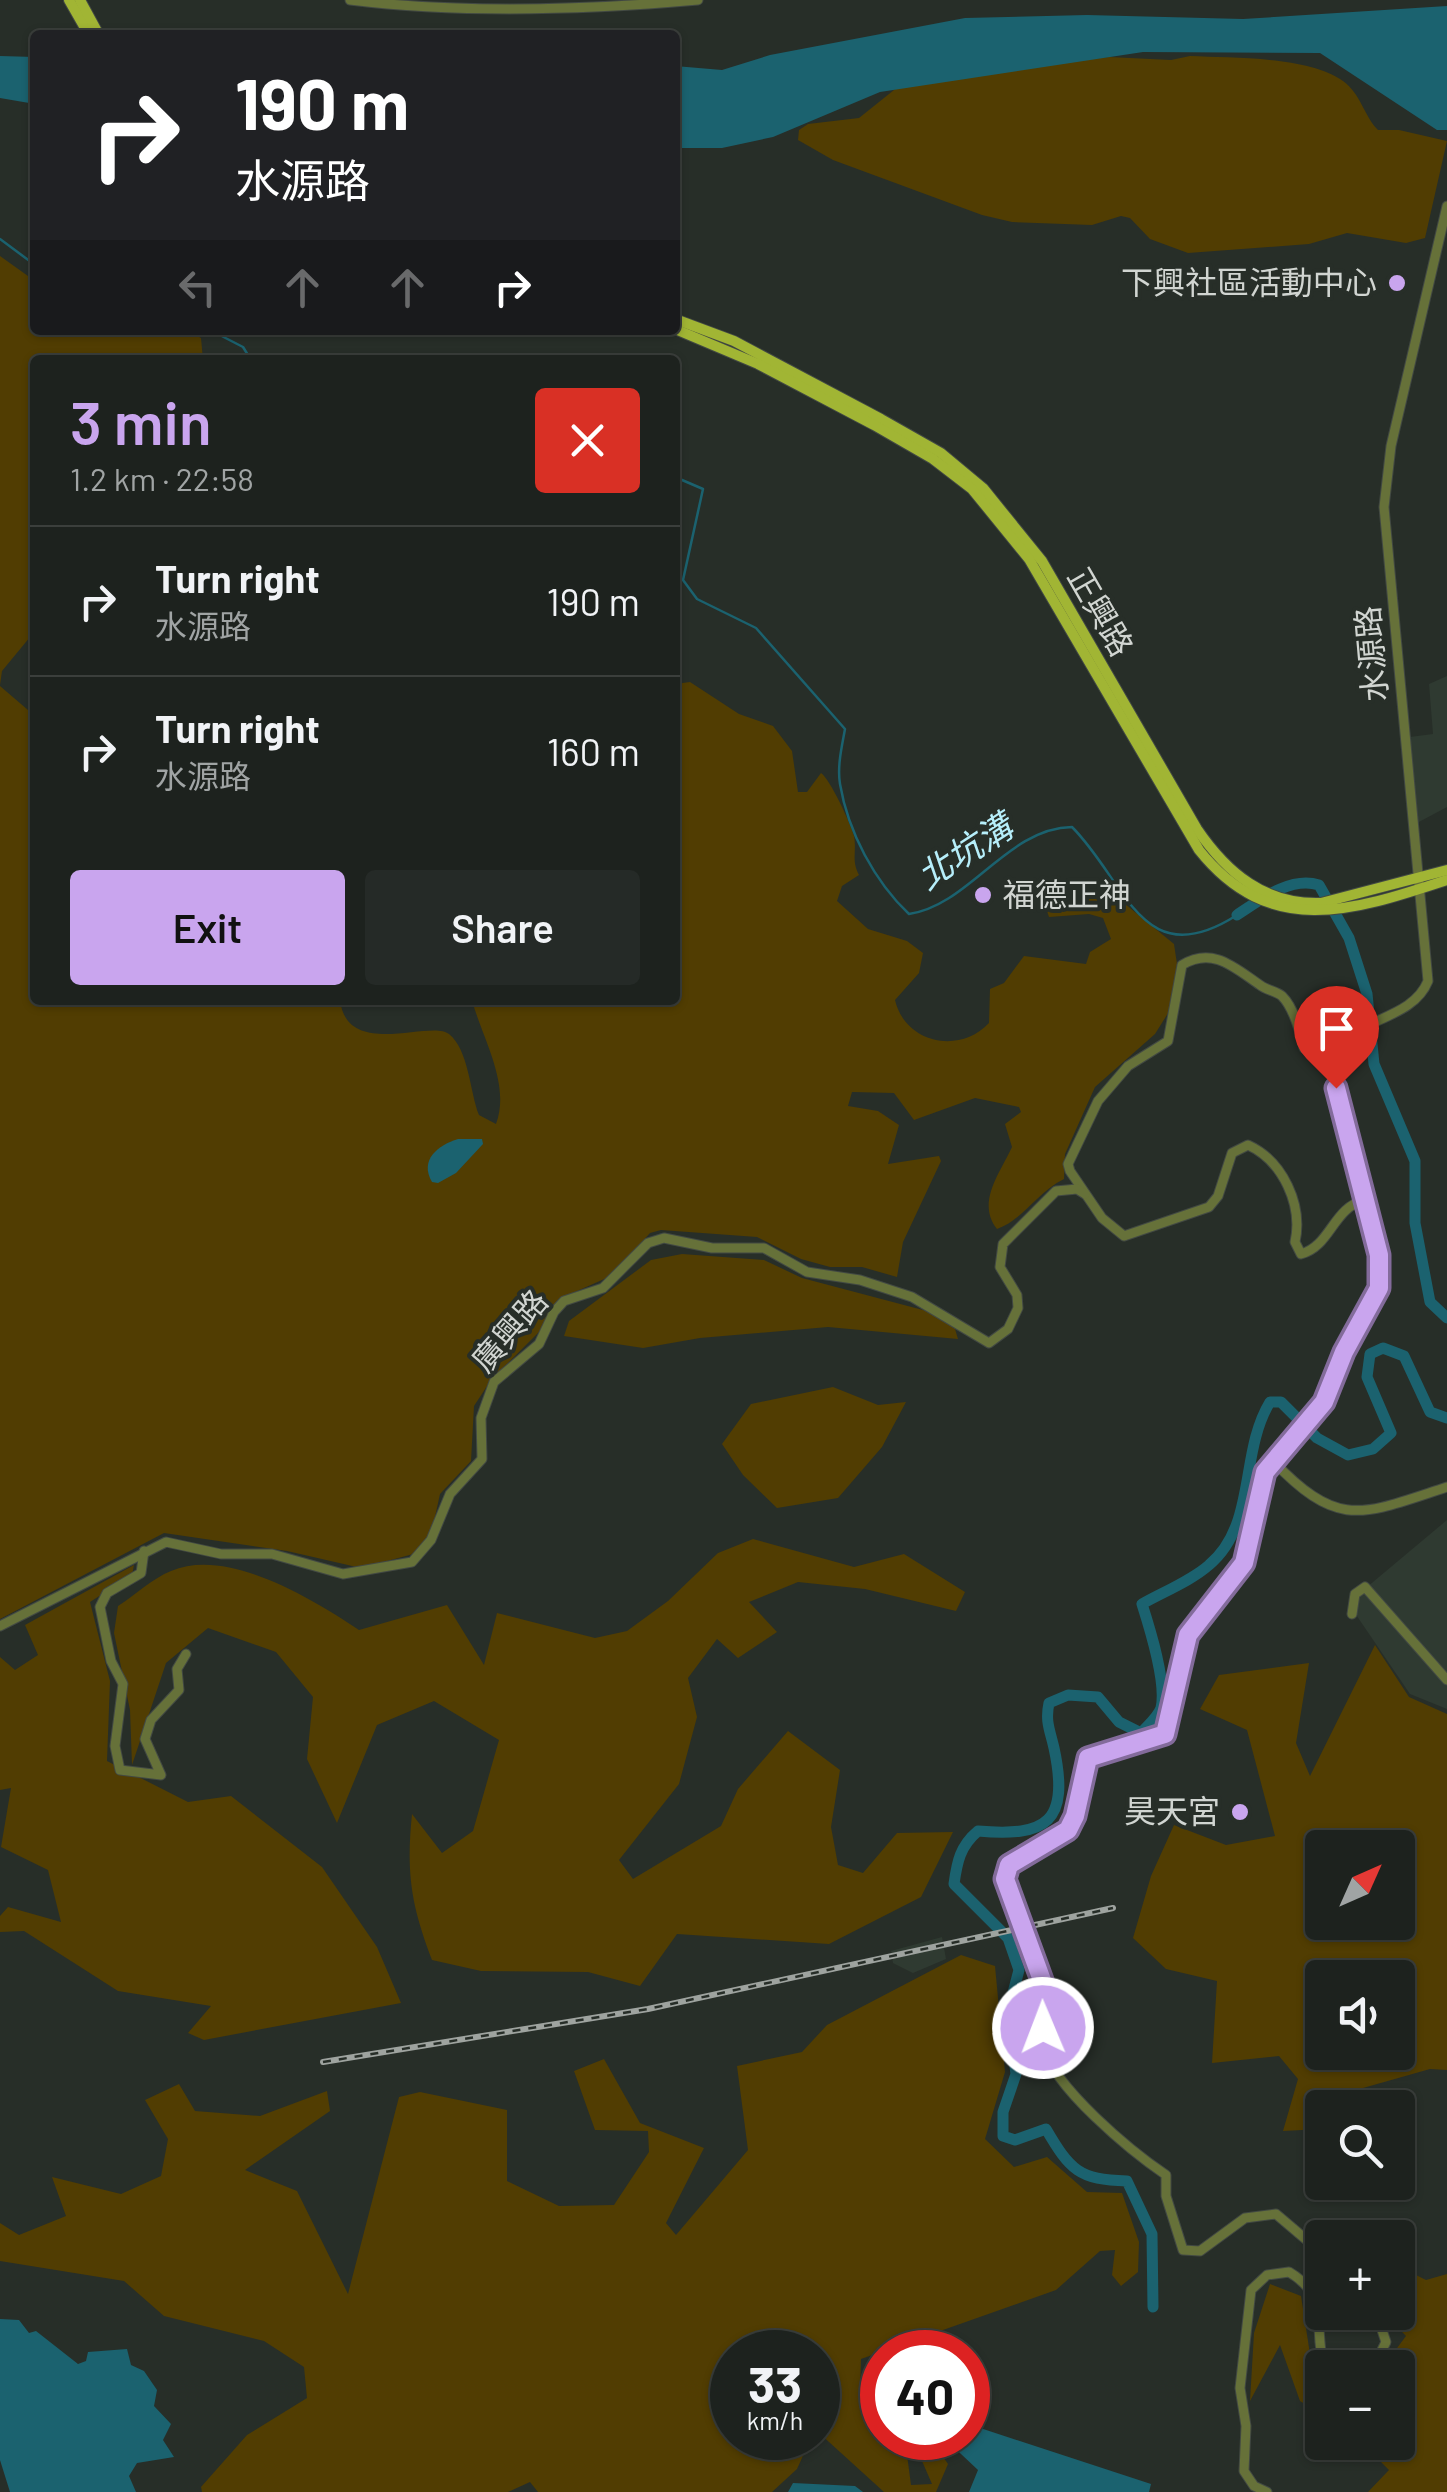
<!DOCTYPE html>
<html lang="en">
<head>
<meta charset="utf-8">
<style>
	body { margin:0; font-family:Barlow,"Noto Sans TC",sans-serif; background:#252a27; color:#f1f3f6; height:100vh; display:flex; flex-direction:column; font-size:38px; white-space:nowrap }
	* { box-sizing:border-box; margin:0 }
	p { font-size:32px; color:#a0a4a4 }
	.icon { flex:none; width:55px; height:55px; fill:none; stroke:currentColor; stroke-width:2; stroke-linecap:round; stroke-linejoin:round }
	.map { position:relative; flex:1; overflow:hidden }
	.sheet { position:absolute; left:30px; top:355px; width:650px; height:650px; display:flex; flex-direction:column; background:#1d221e; border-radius:10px; box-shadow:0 2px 8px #0004,0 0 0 2px #3b3f3c }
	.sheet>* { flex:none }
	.banner { position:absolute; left:30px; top:30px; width:650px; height:305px; border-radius:10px; box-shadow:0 2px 8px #0004,0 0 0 2px #3b3f3c; background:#202124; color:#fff; overflow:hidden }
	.needle { width:65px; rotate:45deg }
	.buttons { position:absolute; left:1305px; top:1830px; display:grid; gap:20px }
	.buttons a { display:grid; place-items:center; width:110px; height:110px; border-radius:10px; background:#1d221e; box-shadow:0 2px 8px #0004,0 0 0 2px #3b3f3c; font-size:50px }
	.speed { position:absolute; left:710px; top:2330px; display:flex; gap:20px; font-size:50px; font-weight:700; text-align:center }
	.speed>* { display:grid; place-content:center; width:130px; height:130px; border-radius:50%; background:#1d221e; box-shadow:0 2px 8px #0004,0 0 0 2px #3b3f3c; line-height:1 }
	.speed small { font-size:25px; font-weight:400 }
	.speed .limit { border:15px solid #d22; background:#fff; color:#111 }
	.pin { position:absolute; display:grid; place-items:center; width:85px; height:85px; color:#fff; margin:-102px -42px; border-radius:50% 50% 50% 0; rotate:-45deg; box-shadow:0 0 10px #0007 }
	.pin .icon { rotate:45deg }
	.me { position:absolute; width:110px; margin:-55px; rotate:359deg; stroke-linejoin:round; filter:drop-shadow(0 0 8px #0008) }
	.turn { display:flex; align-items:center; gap:35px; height:210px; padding:0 40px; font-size:45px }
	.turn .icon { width:130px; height:130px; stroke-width:2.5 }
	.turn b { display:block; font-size:70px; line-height:85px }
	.lanes { display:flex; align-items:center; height:95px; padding:0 40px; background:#0003; justify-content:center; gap:50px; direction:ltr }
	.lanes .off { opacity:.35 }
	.round { display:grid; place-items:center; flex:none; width:105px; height:105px; border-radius:10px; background:#252a27 }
	.summary { display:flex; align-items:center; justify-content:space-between; height:170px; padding:0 40px }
	h1 { font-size:60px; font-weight:600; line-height:75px; color:#c9a5ee }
	.button { display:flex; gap:20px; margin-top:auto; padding:20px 40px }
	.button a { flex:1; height:115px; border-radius:10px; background:#c9a5ee; color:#111; font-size:40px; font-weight:600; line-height:115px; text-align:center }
	.button a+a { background:#252a27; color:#f1f3f6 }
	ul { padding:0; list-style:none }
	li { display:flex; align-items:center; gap:30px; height:150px; padding:0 40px; border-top:2px solid #3b3f3c }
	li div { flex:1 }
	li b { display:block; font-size:38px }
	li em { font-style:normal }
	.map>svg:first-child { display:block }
</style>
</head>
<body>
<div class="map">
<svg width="1447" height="2492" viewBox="0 0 1447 2492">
	<rect width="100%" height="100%" fill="#272e28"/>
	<g fill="#2f3a31">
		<path d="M 1447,676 L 1447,807 L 1417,823 L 1410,737 L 1433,734 L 1429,684 Z"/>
		<path d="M 1447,1520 L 1447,1709 L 1410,1694 L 1348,1603 Z"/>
		<path d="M 942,1937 L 946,1959 L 913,1973 L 893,1963 L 891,1951 Z"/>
	</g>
	<g fill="#513d02" fill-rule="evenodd">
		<path d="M 1190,56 C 1232,58 1309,56 1343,81 C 1361,94 1364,116 1378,130 L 1399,130 L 1447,141 L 1425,238 L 1406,243 L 1347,233 L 1309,244 L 1188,253 L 1150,239 L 1130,218 L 1121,216 L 1092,225 L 1012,222 L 982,215 L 833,160 L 798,140 L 799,130 L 808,124 L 859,118 L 904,82 L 1109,57 L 1171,60 Z"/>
		<path d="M 0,256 L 35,281 L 35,330 L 186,330 L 201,338 L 203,360 L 35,360 L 35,631 L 2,671 L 0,685 Z"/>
		<path d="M 690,682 L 739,714 L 773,726 L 792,751 L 798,792 L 807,792 L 821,773 C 830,779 851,824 854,836 C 857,852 851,860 859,875 L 842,886 L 837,901 L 868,929 L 907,941 L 923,953 L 919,973 L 895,1000 C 905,1043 959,1055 989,1023 L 990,989 L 1004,983 L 1024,956 L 1086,964 L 1090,952 L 1111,939 L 1103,918 L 1089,914 L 1049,917 L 1045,905 L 1104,895 L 1119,899 L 1174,944 L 1177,964 L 1170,1010 L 1155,1034 L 1095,1087 L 1065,1154 L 1064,1179 C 1036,1193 1023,1220 997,1229 C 976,1203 1000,1173 1012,1147 L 1005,1124 L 1021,1112 L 1019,1107 L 975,1098 L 914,1120 L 894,1093 L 852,1092 L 848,1106 L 878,1111 L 899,1125 L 888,1164 L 939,1156 L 941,1161 L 903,1242 L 897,1277 L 862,1267 L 830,1267 L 801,1259 L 757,1237 L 661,1230 L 650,1233 L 611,1276 L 559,1299 L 541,1330 L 491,1380 L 474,1406 L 471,1461 L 440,1494 L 429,1544 L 417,1553 L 361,1568 L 287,1551 L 164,1533 L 0,1619 L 0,686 L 35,716 L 35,1000 L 340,1000 C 347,1060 431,1019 449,1034 C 469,1050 470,1093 479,1115 L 496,1124 C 511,1084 482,1038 472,1000 L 675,1000 L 675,684 Z"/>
		<path d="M 682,1254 L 764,1260 L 802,1278 L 938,1314 L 955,1329 L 958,1339 L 828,1327 L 700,1338 L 643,1348 L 564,1336 L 569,1321 L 651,1260 Z"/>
		<path d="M 833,1387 L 878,1405 L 906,1402 L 882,1447 L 838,1498 L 777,1508 L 743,1475 L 722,1444 L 751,1404 Z"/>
		<path d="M 753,1539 L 854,1567 L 904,1554 L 965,1592 L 956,1611 L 865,1589 L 798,1582 L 749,1602 L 777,1632 L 738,1658 L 717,1639 L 688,1678 L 697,1717 L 679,1784 L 619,1860 L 633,1879 L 721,1826 L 738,1789 L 788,1731 L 840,1770 L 831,1827 L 838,1865 L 863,1873 L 897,1833 L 953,1832 L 921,1897 L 829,1944 L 677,1934 L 640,1986 L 588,1972 L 481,1971 L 432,1960 C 411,1905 406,1873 412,1814 L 442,1853 L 473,1831 L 499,1740 L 434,1701 L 377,1725 L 337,1823 L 307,1759 L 313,1697 L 276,1652 L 208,1628 L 166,1663 L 132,1765 L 130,1710 L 114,1633 L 118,1606 C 135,1595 153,1578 171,1571 C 228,1547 312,1599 359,1630 L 447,1605 L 484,1665 L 497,1613 L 595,1638 L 627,1631 L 668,1601 L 718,1553 Z"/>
		<path d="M 134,1565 L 132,1575 L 90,1602 L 110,1681 L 107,1761 L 188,1802 L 231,1796 L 322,1867 L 377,1947 L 401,2003 L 204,2040 L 188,2033 L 211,2006 L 118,1991 L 24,1931 L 0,1932 L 0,1916 L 8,1907 L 61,1922 L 48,1870 L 1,1847 L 11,1788 L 0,1790 L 0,1657 L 15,1670 L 38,1655 L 25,1625 Z"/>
		<path d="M 1375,1645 L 1409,1697 L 1447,1714 L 1447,2070 L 1430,2069 L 1356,2090 L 1346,2107 L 1322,2108 L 1322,2129 L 1283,2131 L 1298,2079 L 1279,2056 L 1212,2063 L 1217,1981 L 1166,1969 L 1133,1938 L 1151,1876 L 1174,1825 L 1226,1845 L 1275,1836 L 1247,1730 L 1200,1709 L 1219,1675 L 1309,1663 L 1296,1743 L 1310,1776 ZM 1322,1848 L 1398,1848 L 1398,1922 L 1322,1922 ZM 1322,1978 L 1398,1978 L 1398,2052 L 1322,2052 Z"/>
		<path d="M 961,1955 L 995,1966 L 1005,2072 L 985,2139 L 1014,2167 L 1047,2157 L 1087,2192 L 1122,2193 L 1139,2242 L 1138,2272 L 1121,2286 L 1112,2275 L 1115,2250 L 1100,2251 L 1056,2290 L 861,2359 L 860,2394 L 882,2420 L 882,2438 L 898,2438 L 906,2447 L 911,2485 L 932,2484 L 912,2438 L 930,2438 L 948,2464 L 936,2492 L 884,2492 L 818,2432 L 818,2352 L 732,2352 L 732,2438 L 811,2438 L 797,2469 L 772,2492 L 538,2492 L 530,2482 L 508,2492 L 202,2492 L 201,2487 L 247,2435 L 307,2398 L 304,2367 L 264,2341 L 164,2316 L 124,2281 L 0,2261 L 0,2223 L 19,2235 L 66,2216 L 52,2177 L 121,2194 L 161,2176 L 168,2139 L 145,2100 L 179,2084 L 195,2111 L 260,2116 L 327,2091 L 330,2111 L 245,2170 L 297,2191 L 348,2294 L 399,2097 L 420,2092 L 507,2110 L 507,2181 L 559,2206 L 614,2205 L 649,2152 L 648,2131 L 595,2130 L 574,2071 L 604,2059 L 640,2123 L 704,2148 L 666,2223 L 676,2235 L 748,2150 L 737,2066 L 802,2052 L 827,2025 Z"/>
		<path d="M 1398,2266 L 1426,2280 L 1447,2274 L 1447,2492 L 1368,2492 L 1389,2470 L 1362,2443 L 1398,2442 L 1398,2368 L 1383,2367 L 1406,2336 L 1384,2313 L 1398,2312 Z"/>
		<path d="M 1270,2284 L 1301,2296 L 1312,2367 L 1322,2376 L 1322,2415 L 1300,2401 L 1280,2345 L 1250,2401 L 1254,2333 Z"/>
	</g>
	<g fill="#1b626f">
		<path d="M 1447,6 L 1447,130 L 1437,130 L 1320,53 L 1143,52 L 880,92 L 773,137 L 722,148 L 675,148 L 675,66 L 722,70 L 770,55 L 965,18 L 1087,15 L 1243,19 Z"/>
		<path d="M 0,56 L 35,57 L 35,104 L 0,98 Z"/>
		<path d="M 458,1139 L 482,1139 L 483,1144 L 456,1173 L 438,1183 L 432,1182 C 419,1160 438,1145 458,1139 Z"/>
		<path d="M 0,2319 L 19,2320 L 29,2333 L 36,2331 L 78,2364 L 86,2361 L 88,2352 L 127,2349 L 131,2365 L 144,2371 L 157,2390 L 154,2406 L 171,2424 L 163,2440 L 174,2457 L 137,2463 L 129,2476 L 136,2492 L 10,2492 L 0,2460 Z"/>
		<path d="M 968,2424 L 1151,2484 L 1149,2492 L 969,2492 L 978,2470 L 944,2438 L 968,2438 Z"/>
		<path d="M 793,2483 L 855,2486 L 863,2492 L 788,2492 Z"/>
	</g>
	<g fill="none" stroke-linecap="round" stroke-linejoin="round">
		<g stroke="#1b626f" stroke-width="2.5">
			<path d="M 0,239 L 35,265"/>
			<path d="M 210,330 L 243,347 L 251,360"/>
			<path d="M 675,477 L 703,489 L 683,580 L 697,599 L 756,628 L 845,729 C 842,746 837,766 840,784 C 848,832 875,882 909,914 C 970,905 1007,828 1072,827 C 1127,882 1142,976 1237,915"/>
		</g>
		<g stroke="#1b626f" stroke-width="11">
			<path d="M 1237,915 C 1260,900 1290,876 1319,885 L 1349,938 L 1367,994 L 1374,1064 L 1415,1161 L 1415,1223 L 1430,1302 L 1447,1318"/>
			<path d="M 1153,2307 L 1152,2234 L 1127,2181 C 1079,2180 1070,2170 1046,2129 L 1015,2140 L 1003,2136 L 1003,2112 L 1016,2074 L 1008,2012 L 1019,1970 L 1008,1938 L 954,1884 C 957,1862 960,1846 978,1831 C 1047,1837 1070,1822 1054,1748 C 1050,1730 1045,1722 1049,1703 L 1068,1695 L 1098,1697 L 1119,1722 L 1141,1733 C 1147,1726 1158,1717 1161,1708 C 1167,1683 1150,1629 1142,1604 C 1163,1592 1191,1581 1209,1565 C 1257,1525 1239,1453 1270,1402 L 1281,1402 L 1317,1438 L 1348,1455 L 1373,1449 L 1391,1433 L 1367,1377 L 1370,1354 L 1383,1348 L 1404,1356 L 1430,1412 L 1447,1418"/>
		</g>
		<defs>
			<g id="minor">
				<path d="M 350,0 C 464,14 584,10 698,0"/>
				<path d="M 1304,1048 C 1300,1031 1294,1008 1282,996 C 1276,991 1266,990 1260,985 C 1235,968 1213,946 1182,965 L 1168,1041 L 1128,1066 L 1098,1101 L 1068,1164 L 1070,1171 L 1102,1218 L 1124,1236 L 1209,1207 L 1218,1196 L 1232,1153 L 1248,1145 C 1283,1161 1303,1205 1295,1242 L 1301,1254 C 1331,1246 1333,1207 1365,1200"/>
				<path d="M 1272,1460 C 1339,1530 1361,1515 1447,1487"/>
				<path d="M 144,1551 L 141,1573 L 107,1593 L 100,1607 L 111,1661 L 123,1684 L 115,1746 L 120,1770 L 161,1775 L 145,1739 L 151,1720 L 179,1690 L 177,1669 L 186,1654"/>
				<path d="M 1352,1614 L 1355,1594 L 1365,1587 L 1447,1680"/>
				<path d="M 0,1626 L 166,1542 L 221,1554 L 272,1554 L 343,1574 L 412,1562 L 431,1540 L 450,1494 L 482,1459 L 481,1418 L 494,1382 L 539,1344 L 554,1312 L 564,1301 L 603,1288 L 648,1243 L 664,1238 L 712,1248 L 764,1248 L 807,1272 L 860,1280 L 912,1297 L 989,1343 L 1008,1329 L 1018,1308 L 1017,1295 L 1000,1267 L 1003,1244 L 1056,1191 L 1077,1189 L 1085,1194"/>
				<path d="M 1322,2253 L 1276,2214 L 1245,2218 L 1200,2251 L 1183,2250 L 1166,2196 L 1166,2175 C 1132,2152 1053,2087 1044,2047 C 1040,2028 1050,2012 1047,1994 L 1005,1879 L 1009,1865 L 1068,1830 L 1075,1816 L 1088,1758 L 1165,1734 L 1189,1635 L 1243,1563 L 1265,1473 L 1324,1402 L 1344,1352 L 1379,1288 L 1379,1255 L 1331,1067 C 1336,1017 1410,1026 1428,981 L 1384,507 L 1391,446 L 1447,206"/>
				<path d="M 1373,2368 L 1386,2342 L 1376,2312"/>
				<path d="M 1267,2492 L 1254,2486 L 1244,2471 L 1246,2426 L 1240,2388 L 1251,2290 L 1267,2275 L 1289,2272 C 1330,2296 1313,2326 1324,2368"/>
			</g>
			<g id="major">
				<path d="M 69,0 L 89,35"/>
				<path d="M 80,0 L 99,35"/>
				<path d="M 675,319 L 734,341 L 881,419 L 941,453 L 983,488 L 1042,561 L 1197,829 C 1227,873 1265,905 1321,903 L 1447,870"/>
				<path d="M 675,329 L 758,364 L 874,425 L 933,459 L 972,489 L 1029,559 L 1199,850 C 1270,939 1353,911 1447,880"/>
			</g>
		</defs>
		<use href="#minor" stroke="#424943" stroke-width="11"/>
		<use href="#major" stroke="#424943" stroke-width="12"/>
		<use href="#minor" stroke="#667139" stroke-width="9"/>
		<use href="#major" stroke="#a1b534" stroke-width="10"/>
		<defs>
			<path id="rail" d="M 323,2062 L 648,2009 L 1113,1908"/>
		</defs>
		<use href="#rail" stroke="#9ea39f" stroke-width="6"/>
		<use href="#rail" stroke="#272e28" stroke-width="2.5" stroke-dasharray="8" stroke-linecap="butt"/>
	</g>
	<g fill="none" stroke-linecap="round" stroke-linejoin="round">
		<defs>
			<path id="route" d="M 1043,2028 L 1047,1994 L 1005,1879 L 1009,1865 L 1068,1830 L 1075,1816 L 1088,1758 L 1165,1734 L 1188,1635 L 1244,1563 L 1265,1472 L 1324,1402 L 1344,1352 L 1379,1288 L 1379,1255 L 1336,1088"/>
		</defs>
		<use href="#route" stroke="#836b9b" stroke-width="25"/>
		<use href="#route" stroke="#c9a5ee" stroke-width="18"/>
	</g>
	<g fill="#c9a5ee" stroke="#272e28" stroke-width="4">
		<circle cx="1397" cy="283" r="10"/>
		<circle cx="983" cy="895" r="10"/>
		<circle cx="1240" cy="1812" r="10"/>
	</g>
	<g text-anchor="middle" stroke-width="8" stroke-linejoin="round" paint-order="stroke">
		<g font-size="32" fill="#d1d5d1" stroke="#272e28" text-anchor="end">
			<text x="1377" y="294">下興社區活動中心</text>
			<text x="1003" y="906" text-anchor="start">福德正神</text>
			<text x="1220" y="1823">昊天宮</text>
		</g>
		<g font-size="32" fill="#d1d5d1" stroke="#272e28">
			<text transform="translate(1100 612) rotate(60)" y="11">正興路</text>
			<text transform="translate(1372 654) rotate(-95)" y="11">水源路</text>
			<text transform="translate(510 1331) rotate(-49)" y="11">廣興路</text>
		</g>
		<g font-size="35" font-style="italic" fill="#b6eefa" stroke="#272e28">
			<text transform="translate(965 852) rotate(-33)" y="12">北坑溝</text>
		</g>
	</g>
</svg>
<div class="buttons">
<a><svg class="needle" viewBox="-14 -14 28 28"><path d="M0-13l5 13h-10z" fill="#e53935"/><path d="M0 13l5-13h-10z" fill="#a0a4a4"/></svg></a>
<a><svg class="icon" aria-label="sound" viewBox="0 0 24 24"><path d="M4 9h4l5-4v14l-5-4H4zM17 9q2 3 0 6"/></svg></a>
<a><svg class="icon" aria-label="search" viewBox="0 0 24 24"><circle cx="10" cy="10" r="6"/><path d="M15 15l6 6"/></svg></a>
<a>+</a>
<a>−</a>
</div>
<div class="speed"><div>33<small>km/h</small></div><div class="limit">40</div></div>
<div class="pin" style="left:1336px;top:1088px;background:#d93025"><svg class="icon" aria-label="arrive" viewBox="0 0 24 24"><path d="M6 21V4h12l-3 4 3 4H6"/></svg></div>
<svg class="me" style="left:1043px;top:2028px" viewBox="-20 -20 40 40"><circle r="17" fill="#c9a5ee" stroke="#fff" stroke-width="3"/><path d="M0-11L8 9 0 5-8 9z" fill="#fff"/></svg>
<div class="banner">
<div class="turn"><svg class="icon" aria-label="right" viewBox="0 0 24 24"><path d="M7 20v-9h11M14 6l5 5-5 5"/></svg><div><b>190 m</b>水源路</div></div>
<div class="lanes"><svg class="icon off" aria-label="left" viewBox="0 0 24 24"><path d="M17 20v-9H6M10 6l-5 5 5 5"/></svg><svg class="icon off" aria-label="ahead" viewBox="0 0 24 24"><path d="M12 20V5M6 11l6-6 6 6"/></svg><svg class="icon off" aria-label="ahead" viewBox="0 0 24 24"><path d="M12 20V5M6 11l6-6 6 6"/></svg><svg class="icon" aria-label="right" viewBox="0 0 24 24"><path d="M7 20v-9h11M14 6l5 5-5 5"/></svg></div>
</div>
<section class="sheet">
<div class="summary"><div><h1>3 min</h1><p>1.2 km · 22:58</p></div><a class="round" style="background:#d93025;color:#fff"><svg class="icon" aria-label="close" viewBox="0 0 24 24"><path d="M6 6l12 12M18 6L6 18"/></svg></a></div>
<ul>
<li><svg class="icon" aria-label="right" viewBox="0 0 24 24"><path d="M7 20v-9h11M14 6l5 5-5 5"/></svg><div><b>Turn right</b><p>水源路</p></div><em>190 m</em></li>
<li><svg class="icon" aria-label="right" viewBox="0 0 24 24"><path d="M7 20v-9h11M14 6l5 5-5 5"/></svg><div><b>Turn right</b><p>水源路</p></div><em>160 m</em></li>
</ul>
<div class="button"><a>Exit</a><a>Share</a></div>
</section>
</div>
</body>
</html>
